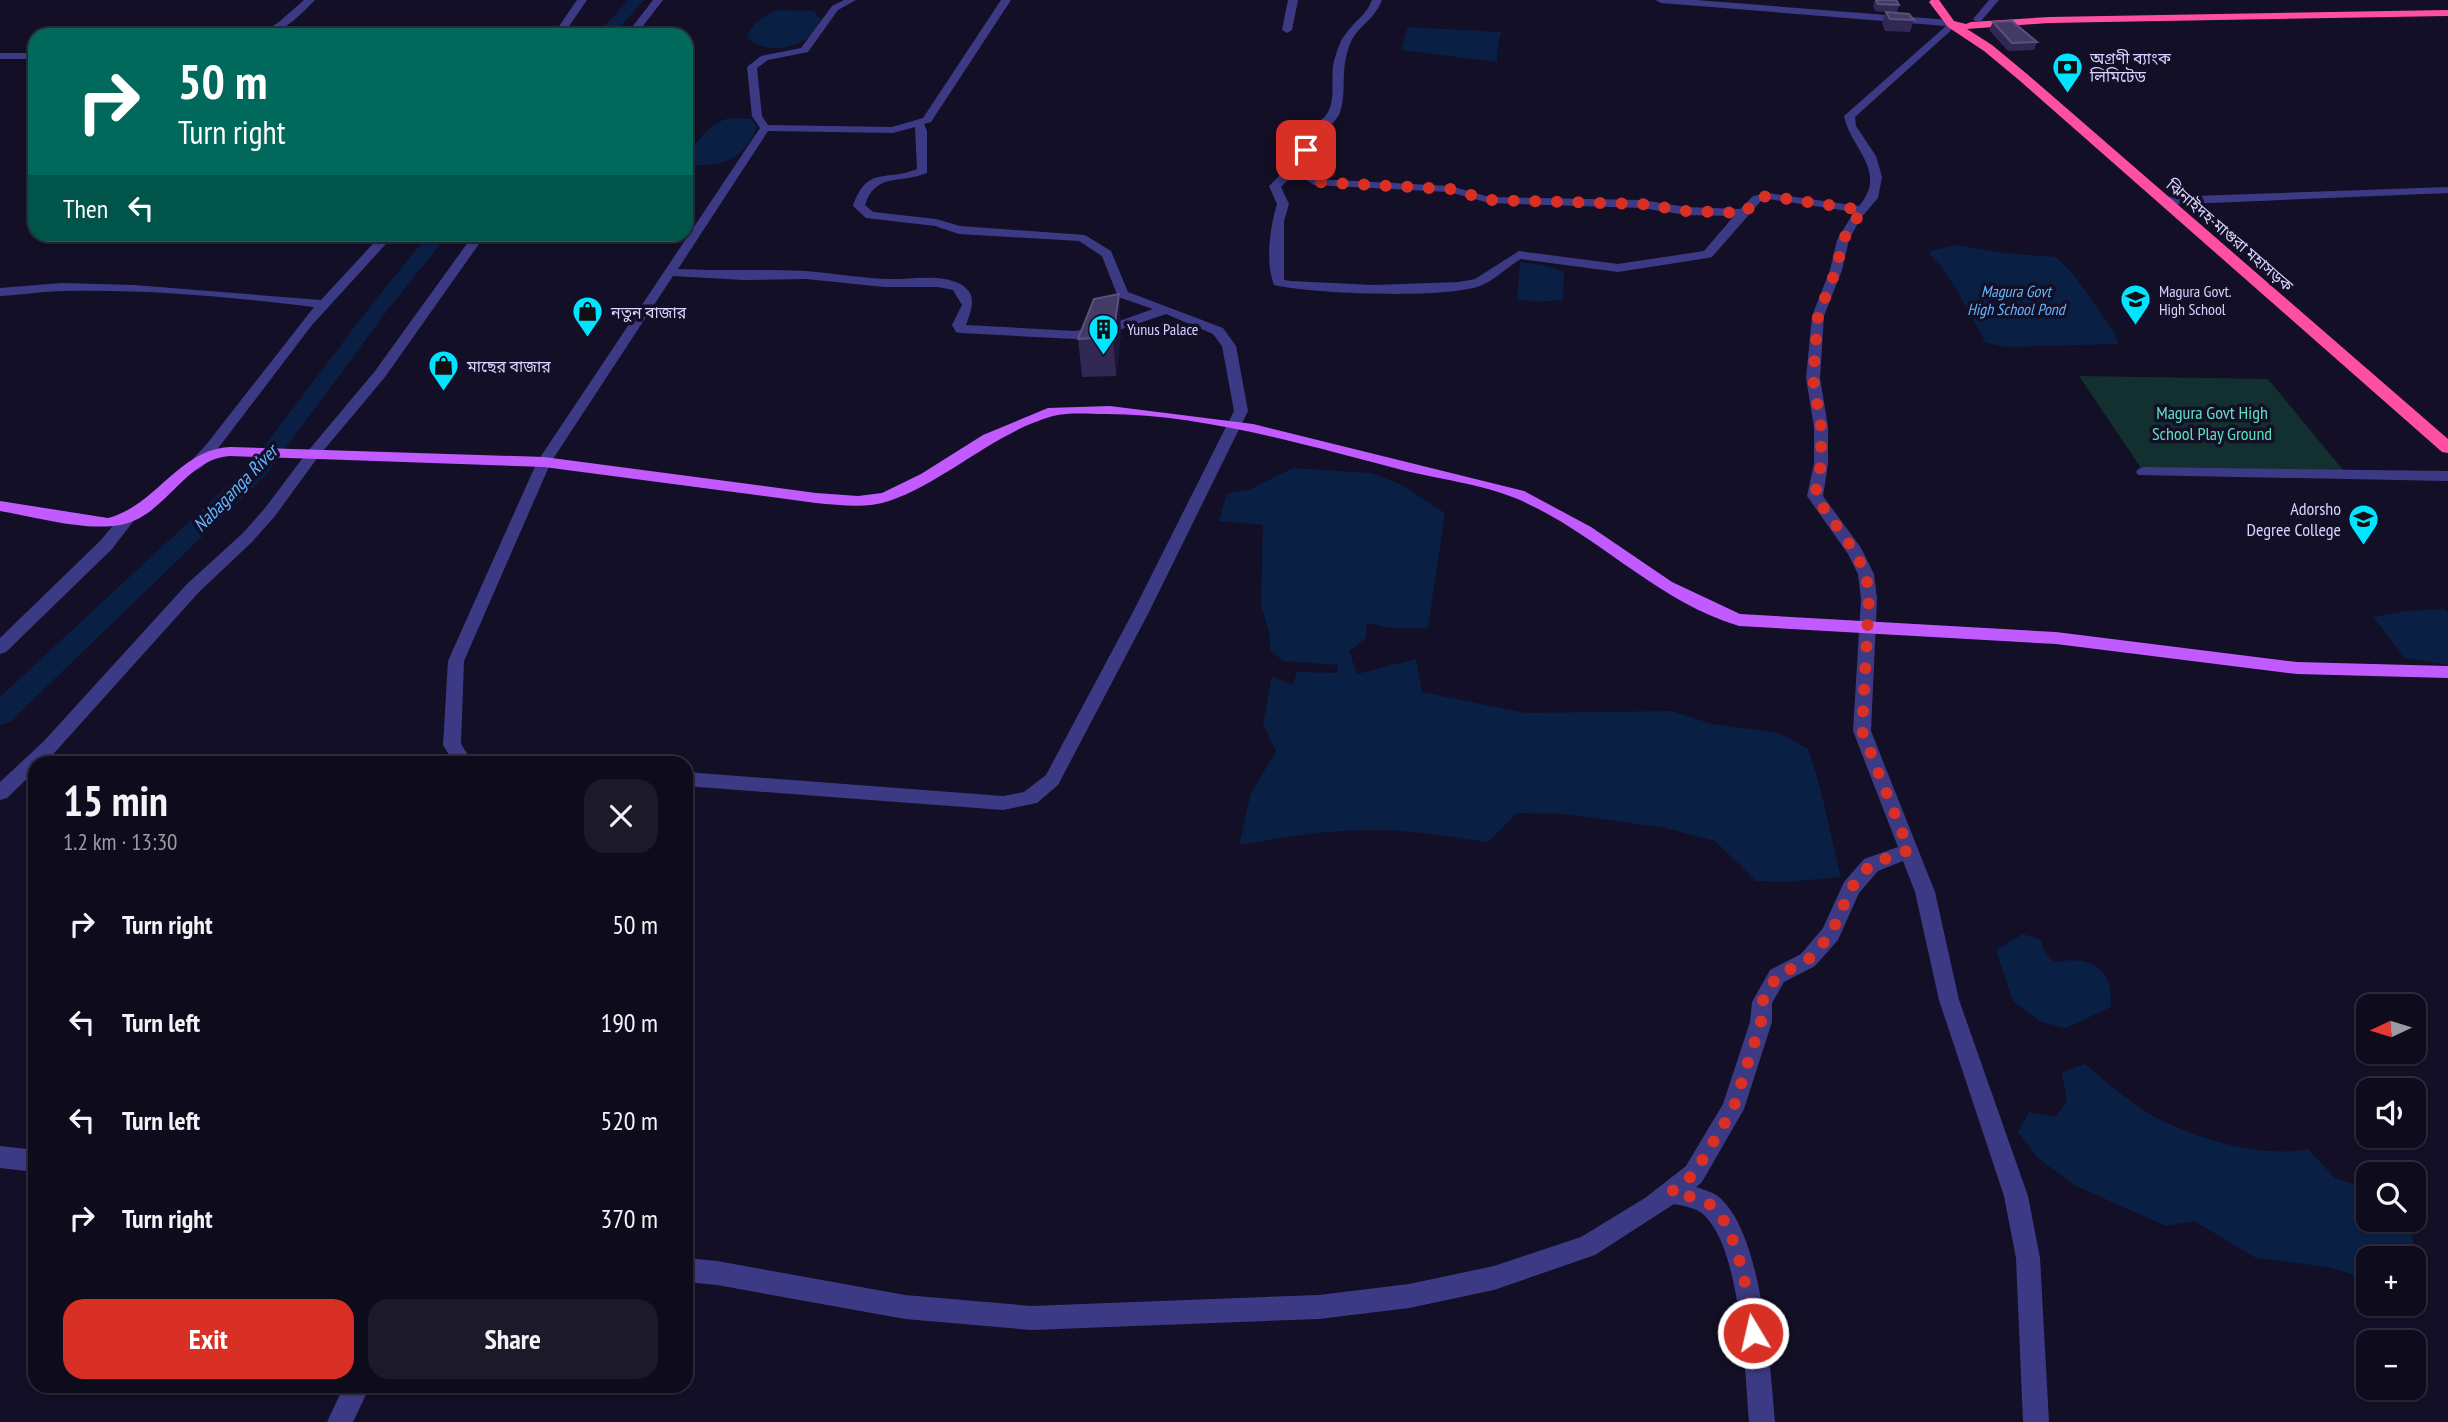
<!DOCTYPE html>
<html lang="en">
<head>
<meta charset="utf-8">
<style>
	body { margin:0; font-family:"PT Sans Narrow","Noto Sans Bengali",sans-serif; background:#1c1929; color:#f1f3f6; height:100vh; display:flex; flex-direction:column; font-size:26px; white-space:nowrap }
	* { box-sizing:border-box; margin:0 }
	p { font-size:23px; color:#9b9ba3 }
	.icon { flex:none; width:38px; height:38px; fill:none; stroke:currentColor; stroke-width:2; stroke-linecap:round; stroke-linejoin:round }
	.map { position:relative; flex:1; overflow:hidden }
	.details { position:absolute; left:28px; top:756px; width:665px; height:637px; display:flex; flex-direction:column; background:#0e0b1c; border-radius:21px; box-shadow:0 2px 5px #0004,0 0 0 2px #2e2b3b }
	.details>* { flex:none }
	.top-card { position:absolute; left:28px; top:28px; width:665px; height:214px; border-radius:21px; box-shadow:0 2px 5px #0004,0 0 0 2px #2e2b3b; background:#00695c; color:#fff; overflow:hidden }
	.needle { width:46px; rotate:266deg }
	.fabs { position:absolute; left:2356px; top:994px; display:grid; gap:14px }
	.fabs a { display:grid; place-items:center; width:70px; height:70px; border-radius:14px; background:#0e0b1c; box-shadow:0 2px 5px #0004,0 0 0 2px #2e2b3b; font-size:35px }
	.pin { position:absolute; display:grid; place-items:center; width:60px; height:60px; color:#fff; margin:-30px; border-radius:14px; box-shadow:0 4px 10px #0006 }
	.me { position:absolute; width:77px; margin:-38px; rotate:351deg; stroke-linejoin:round; filter:drop-shadow(0 0 5px #0008) }
	.turn { display:flex; align-items:center; gap:24px; height:147px; padding:0 35px; font-size:32px }
	.turn .icon { width:91px; height:91px; stroke-width:2.5 }
	.turn b { display:block; font-size:49px; line-height:60px }
	.then { display:flex; align-items:center; height:66px; padding:0 35px; background:#0003; gap:14px; font-size:26px }
	.round { display:grid; place-items:center; flex:none; width:74px; height:74px; border-radius:21px; background:#1c1929 }
	.head { display:flex; align-items:center; justify-content:space-between; height:119px; padding:0 35px }
	h1 { font-size:42px; font-weight:800; line-height:52px }
	.button { display:flex; gap:14px; margin-top:auto; padding:14px 35px }
	.button a { flex:1; height:80px; border-radius:21px; background:#d93025; color:#fff; font-size:28px; font-weight:800; line-height:80px; text-align:center }
	.button a+a { background:#1c1929; color:#f1f3f6 }
	ul { padding:0; list-style:none }
	li { display:flex; align-items:center; gap:21px; height:98px; padding:0 35px }
	li div { flex:1 }
	li b { display:block; font-size:26px }
	li em { font-style:normal }
	.map>svg:first-child { display:block }
</style>
</head>
<body>
<div class="map">
<svg width="2448" height="1422" viewBox="0 0 2448 1422">
	<rect width="100%" height="100%" fill="#130f26"/>
	<path fill="#12302f" d="M 2079,376 L 2268,379 L 2344,471 L 2141,468 Z"/>
	<g fill="#0a1f44">
		<path d="M 778,10 L 814,11 L 821,20 C 817,25 815,30 811,34 C 795,52 763,52 747,38 C 752,23 764,15 778,10 Z"/>
		<path d="M 1408,27 L 1501,32 L 1497,49 L 1497,62 L 1401,50 Z"/>
		<path d="M 731,118 L 752,119 L 757,127 C 744,161 719,168 686,164 L 686,154 C 700,140 711,121 731,118 Z"/>
		<path d="M 1957,245 L 2003,253 L 2056,257 L 2074,275 L 2115,333 L 2118,344 L 2007,347 L 1982,342 L 1985,341 L 1960,296 L 1943,268 L 1929,254 L 1933,250 Z"/>
		<path d="M 1520,262 L 1547,266 L 1564,272 L 1563,300 L 1536,302 L 1517,299 Z"/>
		<path d="M 1293,468 L 1371,473 L 1400,484 L 1445,513 L 1428,628 L 1390,628 L 1367,623 L 1366,638 L 1349,651 L 1357,674 L 1416,659 L 1422,692 L 1525,713 L 1672,711 L 1712,724 L 1779,733 L 1808,749 C 1823,791 1830,834 1841,877 L 1786,882 L 1756,881 L 1715,841 L 1665,828 L 1565,814 L 1517,813 L 1488,842 C 1447,836 1405,829 1363,830 C 1322,831 1279,838 1239,845 L 1251,793 L 1276,751 L 1263,724 L 1272,676 L 1293,685 L 1297,672 L 1338,673 L 1338,665 L 1283,661 L 1270,650 L 1270,635 L 1261,606 L 1263,525 L 1219,521 L 1227,493 L 1251,489 Z"/>
		<path d="M 2444,609 L 2448,613 L 2448,665 L 2405,658 L 2373,617 L 2406,611 Z"/>
		<path d="M 2023,934 L 2041,940 L 2045,953 L 2055,962 C 2091,955 2114,968 2111,1007 L 2066,1028 L 2041,1022 L 2013,1001 L 1996,950 Z"/>
		<path d="M 2085,1064 C 2108,1083 2138,1110 2165,1122 C 2206,1141 2263,1158 2308,1149 L 2335,1178 L 2368,1189 L 2368,1220 L 2405,1220 L 2409,1225 L 2420,1270 L 2413,1274 L 2413,1258 L 2368,1258 L 2368,1279 L 2328,1267 L 2256,1258 L 2194,1221 L 2166,1226 L 2076,1186 L 2039,1159 L 2018,1132 L 2029,1112 L 2055,1117 L 2067,1102 L 2062,1072 Z"/>
	</g>
	<g fill="none" stroke-linecap="round" stroke-linejoin="round">
		<g fill="#0a1f44" fill-rule="evenodd">
			<path d="M 628,0 L 644,0 L 613,35 L 597,35 Z"/>
			<path d="M 429,234 L 449,234 L 389,308 L 266,475 L 10,722 L 0,725 L 0,697 L 250,465 L 375,300 Z"/>
		</g>
		<g fill="#3d3a85" fill-rule="evenodd">
			<path d="M 304,0 L 315,0 C 299,16 282,35 259,35 L 279,22 Z"/>
			<path d="M 577,0 L 587,0 L 563,35 L 553,35 Z"/>
			<path d="M 653,0 L 663,0 L 636,35 L 626,35 Z"/>
			<path d="M 844,0 L 856,0 L 838,10 L 808,52 L 768,60 L 757,68 L 762,116 L 768,125 L 892,127 L 923,118 L 1001,0 L 1011,0 L 931,122 L 924,124 L 927,131 L 927,173 C 900,184 876,172 865,205 L 873,212 L 936,219 L 960,226 L 1085,235 L 1111,251 L 1128,292 L 1223,328 L 1236,346 L 1248,411 L 1149,612 L 1058,785 L 1037,803 L 1003,810 L 686,786 L 686,772 L 1003,796 L 1024,792 L 1046,775 L 1133,612 L 1234,411 L 1222,346 L 1213,334 L 1166,314 L 1119,330 L 1075,339 L 961,333 L 956,332 L 952,325 L 962,305 L 953,290 L 938,287 L 884,287 L 806,279 L 744,280 L 673,276 L 551,462 L 464,661 L 461,744 L 473,763 L 454,763 L 443,745 L 448,661 L 537,462 L 760,128 L 752,116 L 747,67 L 761,56 L 801,48 L 832,6 ZM 915,127 L 917,169 C 886,182 867,165 853,206 L 866,218 L 935,226 L 959,234 L 1079,241 L 1102,256 L 1118,297 L 1153,309 L 1111,324 L 1075,331 L 966,325 C 971,311 979,294 960,284 C 940,273 908,280 886,279 C 859,278 833,273 806,271 C 764,269 721,271 678,269 L 768,131 L 893,133 Z"/>
			<path d="M 1288,0 L 1298,0 L 1292,30 L 1287,33 L 1282,30 Z"/>
			<path d="M 1372,0 L 1382,0 C 1374,21 1357,26 1350,44 C 1339,71 1348,94 1339,115 L 1333,123 L 1318,126 L 1318,122 C 1340,110 1329,81 1334,61 C 1337,52 1339,42 1345,35 C 1354,21 1366,16 1372,0 Z"/>
			<path d="M 1656,0 L 1696,0 L 1950,20 L 1957,25 L 1855,117 L 1856,126 L 1876,156 L 1882,177 L 1878,198 L 1860,219 L 1849,240 L 1842,270 L 1824,316 L 1820,378 L 1828,427 L 1828,464 L 1823,496 L 1861,548 L 1874,574 L 1877,599 L 1871,731 L 1935,892 L 1959,1000 L 2028,1196 L 2040,1258 L 2049,1422 L 2023,1422 L 2016,1258 L 2004,1196 L 1939,1000 L 1915,892 L 1903,861 L 1878,871 L 1859,893 L 1838,940 L 1815,966 L 1784,982 L 1772,1003 L 1772,1022 L 1744,1109 L 1702,1182 L 1696,1187 C 1704,1190 1714,1192 1720,1198 C 1763,1236 1770,1367 1775,1422 L 1749,1422 C 1745,1372 1741,1249 1704,1215 C 1697,1208 1684,1206 1674,1204 L 1595,1255 L 1494,1290 L 1409,1308 L 1319,1319 L 1031,1330 L 905,1319 L 717,1285 L 686,1282 L 686,1258 L 717,1261 L 905,1295 L 1031,1306 L 1319,1295 L 1409,1284 L 1494,1266 L 1581,1237 L 1645,1198 L 1686,1166 L 1723,1104 L 1750,1022 L 1752,1002 L 1770,970 L 1801,954 L 1823,928 L 1844,882 L 1864,859 L 1898,847 L 1853,731 L 1861,599 L 1858,574 L 1848,554 L 1807,496 L 1814,464 L 1814,427 L 1806,378 L 1812,316 L 1830,270 L 1837,240 L 1854,212 L 1768,199 L 1761,201 L 1712,257 L 1708,258 L 1618,272 L 1521,259 C 1507,267 1495,280 1480,286 C 1444,299 1312,294 1274,285 C 1265,262 1270,227 1277,204 L 1269,186 L 1281,174 L 1301,170 L 1300,150 L 1306,147 L 1312,150 L 1311,172 L 1317,179 L 1450,186 L 1490,197 L 1642,200 L 1686,207 L 1740,209 L 1753,196 L 1768,193 L 1859,206 C 1889,171 1850,148 1844,116 L 1946,26 L 1661,3 ZM 1302,177 L 1314,185 L 1449,192 L 1489,203 L 1642,208 L 1686,215 L 1734,216 L 1704,251 L 1618,264 L 1519,251 L 1475,279 L 1459,282 L 1374,285 L 1291,281 L 1284,280 L 1284,221 L 1289,204 L 1281,187 L 1289,179 Z"/>
			<path d="M 1989,0 L 1999,0 L 1981,21 L 1975,21 L 1973,19 Z"/>
			<rect x="0" y="53" width="35" height="6"/>
			<path d="M 2448,187 L 2448,193 L 2164,205 L 2158,201 L 2164,197 Z"/>
			<path d="M 382,234 L 395,234 L 312,325 L 216,451 C 208,460 201,474 188,470 L 186,467 L 188,464 L 206,445 L 314,307 C 232,297 148,289 65,291 C 43,291 22,295 0,296 L 0,288 L 61,283 L 134,285 L 321,300 Z"/>
			<path d="M 474,234 L 486,234 L 385,377 L 318,457 L 275,516 L 253,541 L 199,592 L 56,751 L 44,763 L 35,763 L 35,771 L 7,798 L 0,800 L 0,782 L 44,741 L 187,584 L 243,533 L 265,508 L 308,451 L 375,371 Z"/>
			<path d="M 2143,467 L 2448,471 L 2448,481 L 2138,475 L 2136,472 L 2138,469 Z"/>
			<path d="M 127,514 L 135,519 L 112,549 L 6,652 L 0,654 L 0,638 L 100,541 L 122,515 Z"/>
			<path d="M 0,1146 L 35,1150 L 35,1172 L 0,1168 Z"/>
			<path d="M 344,1386 L 370,1386 L 353,1422 L 327,1422 Z"/>
		</g>
		<path fill="#c25bff" fill-rule="evenodd" d="M 1110,406 L 1253,424 L 1524,491 L 1591,527 L 1672,582 L 1740,614 L 2056,632 L 2297,662 L 2448,666 L 2448,678 L 2297,674 L 2056,644 L 1739,626 C 1655,601 1595,531 1515,498 C 1484,485 1435,478 1402,470 C 1309,446 1202,414 1106,414 C 1090,414 1069,412 1053,416 C 993,433 948,480 889,501 C 866,509 840,505 816,503 L 544,467 L 230,456 C 188,458 167,511 128,523 C 93,534 37,517 0,511 L 0,501 L 108,518 C 156,506 179,449 230,447 L 544,457 L 816,493 L 858,496 L 882,493 L 921,474 L 983,435 L 1048,408 Z"/>
		<path fill="#ff4fa3" fill-rule="evenodd" d="M 1931,0 L 1939,0 L 1954,21 L 1966,24 L 1971,22 L 2049,17 L 2448,10 L 2448,16 L 2049,23 L 1967,29 L 1992,45 L 2027,74 L 2448,439 L 2448,453 L 2442,452 L 2019,80 L 1984,51 L 1948,27 L 1929,2 Z"/>
	</g>
	<g fill="#312854">
		<path d="M 1875,0 L 1896,0 L 1899,5 L 1897,13 L 1914,20 L 1910,32 L 1885,31 L 1882,23 L 1886,12 L 1875,11 L 1873,6 Z"/>
		<path d="M 1993,22 L 2037,42 L 2034,50 L 2008,51 L 1989,30 Z"/>
		<path d="M 1119,294 L 1121,332 L 1116,376 L 1082,377 L 1078,339 Z"/>
	</g>
	<path fill="#1d163a" d="M 1119,294 L 1121,332 L 1116,376 L 1113,337 Z"/>
	<g fill="#433a66" stroke="#5a527e" stroke-width="2">
		<path d="M 1876,0 L 1896,0 L 1899,5 L 1878,4 Z"/>
		<path d="M 1886,12 L 1909,14 L 1914,20 L 1890,19 Z"/>
		<path d="M 2012,21 L 2037,42 L 2012,43 L 1993,22 Z"/>
		<path d="M 1119,294 L 1113,337 L 1078,339 L 1094,299 Z"/>
	</g>
	<g fill="none" stroke-linecap="round" stroke-linejoin="round">
		<path stroke="#d93025" stroke-width="12" stroke-dasharray="0 21.6" d="M 1306,150 L 1307,169 L 1305,173 L 1314,182 L 1450,189 L 1489,200 L 1642,204 L 1686,211 L 1745,213 L 1757,198 L 1768,196 L 1862,210 L 1843,240 L 1836,270 L 1818,316 L 1813,378 L 1821,427 L 1821,464 L 1815,496 L 1855,552 L 1866,574 L 1869,598 L 1862,731 L 1909,850 L 1871,864 L 1851,888 L 1831,934 L 1808,960 L 1777,976 L 1762,1002 L 1761,1022 L 1733,1109 L 1694,1174 L 1671,1192 C 1683,1195 1702,1198 1712,1206 C 1737,1226 1750,1302 1753,1333"/>
	</g>
	<defs>
		<symbol id="bank-pin" viewBox="-11 -11 22 30"><path d="M0 17L-7.5 6A9.5 9.5 0 1 1 7.5 6Z" fill="#00e5ff" stroke="#130f26"/><path d="M-6-4H6V4H-6ZM0-2.3a2.3 2.3 0 1 0 0 4.6a2.3 2.3 0 1 0 0-4.6Z" fill="#111"/></symbol>
		<symbol id="school-pin" viewBox="-11 -11 22 30"><path d="M0 17L-7.5 6A9.5 9.5 0 1 1 7.5 6Z" fill="#00e5ff" stroke="#130f26"/><path d="M0-5L7-2L0 1L-7-2ZM-4 1L0 2.5L4 1V4Q0 6-4 4Z" fill="#111"/></symbol>
		<symbol id="shop-pin" viewBox="-11 -11 22 30"><path d="M0 17L-7.5 6A9.5 9.5 0 1 1 7.5 6Z" fill="#00e5ff" stroke="#130f26"/><path d="M-5-2.5h2.3a2.7 3.5 0 0 1 5.4 0H5L5.5 6h-11ZM-1.5-2.5h3a1.5 2.3 0 0 0-3 0Z" fill="#111"/></symbol>
		<symbol id="building-pin" viewBox="-11 -11 22 30"><path d="M0 17L-7.5 6A9.5 9.5 0 1 1 7.5 6Z" fill="#00e5ff" stroke="#130f26"/><path d="M-4-6H4V6H1V3H-1V6H-4ZM-2.5-4.3h1.7v1.8h-1.7ZM.8-4.3h1.7v1.8H.8ZM-2.5-1h1.7V.8h-1.7ZM.8-1h1.7V.8H.8Z" fill="#111"/></symbol>
		<symbol id="university-pin" viewBox="-11 -11 22 30"><path d="M0 17L-7.5 6A9.5 9.5 0 1 1 7.5 6Z" fill="#00e5ff" stroke="#130f26"/><path d="M0-5L7-2L0 1L-7-2ZM-4 1L0 2.5L4 1V4Q0 6-4 4Z" fill="#111"/></symbol>
	</defs>
	<g fill-rule="evenodd">
		<use href="#bank-pin" x="2050" y="50" width="35" height="47"/>
		<use href="#school-pin" x="2118" y="282" width="35" height="47"/>
		<use href="#shop-pin" x="570" y="294" width="35" height="47"/>
		<use href="#building-pin" x="1086" y="312" width="35" height="47"/>
		<use href="#shop-pin" x="426" y="348" width="35" height="47"/>
		<use href="#university-pin" x="2346" y="502" width="35" height="47"/>
	</g>
	<g text-anchor="middle" stroke-width="7" stroke-linejoin="round" paint-order="stroke">
		<g font-size="16" fill="#d9d4ff" stroke="#130f26" text-anchor="start">
			<text x="2090" y="64">অগ্রণী ব্যাংক<tspan x="2090" dy="18">লিমিটেড</tspan></text>
			<text x="2159" y="297">Magura Govt.<tspan x="2159" dy="18">High School</tspan></text>
			<text x="611" y="318">নতুন বাজার</text>
			<text x="1127" y="335">Yunus Palace</text>
			<text x="467" y="372">মাছের বাজার</text>
		</g>
		<g font-size="16" fill="#d9d4ff" stroke="#130f26">
			<text transform="translate(2230 235) rotate(41)" y="6">ঝিনাইদহ-মাগুরা মহাসড়ক</text>
		</g>
		<g font-size="16" font-style="italic" fill="#62b6ff" stroke="#130f26">
			<text x="2016" y="297">Magura Govt<tspan x="2016" dy="18">High School Pond</tspan></text>
		</g>
		<g font-size="18" fill="#5fe0c0" stroke="#130f26">
			<text x="2212" y="419">Magura Govt High<tspan x="2212" dy="21">School Play Ground</tspan></text>
		</g>
		<g font-size="18" fill="#d9d4ff" stroke="#130f26" text-anchor="end">
			<text x="2341" y="515">Adorsho<tspan x="2341" dy="21">Degree College</tspan></text>
		</g>
		<g font-size="19" font-style="italic" fill="#62b6ff" stroke="#130f26">
			<text transform="translate(235 488) rotate(-46)" y="7">Nabaganga River</text>
		</g>
	</g>
</svg>
<div class="fabs">
<a><svg class="needle" viewBox="-14 -14 28 28"><path d="M0-13l5 13h-10z" fill="#e53935"/><path d="M0 13l5-13h-10z" fill="#9b9ba3"/></svg></a>
<a><svg class="icon" aria-label="sound" viewBox="0 0 24 24"><path d="M4 9h4l5-4v14l-5-4H4zM17 9q2 3 0 6"/></svg></a>
<a><svg class="icon" aria-label="search" viewBox="0 0 24 24"><circle cx="10" cy="10" r="6"/><path d="M15 15l6 6"/></svg></a>
<a>+</a>
<a>−</a>
</div>
<div class="pin" style="left:1306px;top:150px;background:#d93025"><svg class="icon" aria-label="arrive" viewBox="0 0 24 24"><path d="M6 21V4h12l-3 4 3 4H6"/></svg></div>
<svg class="me" style="left:1753px;top:1333px" viewBox="-20 -20 40 40"><circle r="17" fill="#d93025" stroke="#fff" stroke-width="3"/><path d="M0-11L8 9 0 5-8 9z" fill="#fff"/></svg>
<div class="top-card">
<div class="turn"><svg class="icon" aria-label="right" viewBox="0 0 24 24"><path d="M7 20v-9h11M14 6l5 5-5 5"/></svg><div><b>50 m</b>Turn right</div></div>
<div class="then">Then<svg class="icon" aria-label="left" viewBox="0 0 24 24"><path d="M17 20v-9H6M10 6l-5 5 5 5"/></svg></div>
</div>
<section class="details">
<div class="head"><div><h1>15 min</h1><p>1.2 km · 13:30</p></div><a class="round"><svg class="icon" aria-label="close" viewBox="0 0 24 24"><path d="M6 6l12 12M18 6L6 18"/></svg></a></div>
<ul>
<li><svg class="icon" aria-label="right" viewBox="0 0 24 24"><path d="M7 20v-9h11M14 6l5 5-5 5"/></svg><div><b>Turn right</b></div><em>50 m</em></li>
<li><svg class="icon" aria-label="left" viewBox="0 0 24 24"><path d="M17 20v-9H6M10 6l-5 5 5 5"/></svg><div><b>Turn left</b></div><em>190 m</em></li>
<li><svg class="icon" aria-label="left" viewBox="0 0 24 24"><path d="M17 20v-9H6M10 6l-5 5 5 5"/></svg><div><b>Turn left</b></div><em>520 m</em></li>
<li><svg class="icon" aria-label="right" viewBox="0 0 24 24"><path d="M7 20v-9h11M14 6l5 5-5 5"/></svg><div><b>Turn right</b></div><em>370 m</em></li>
</ul>
<div class="button"><a>Exit</a><a>Share</a></div>
</section>
</div>
</body>
</html>
